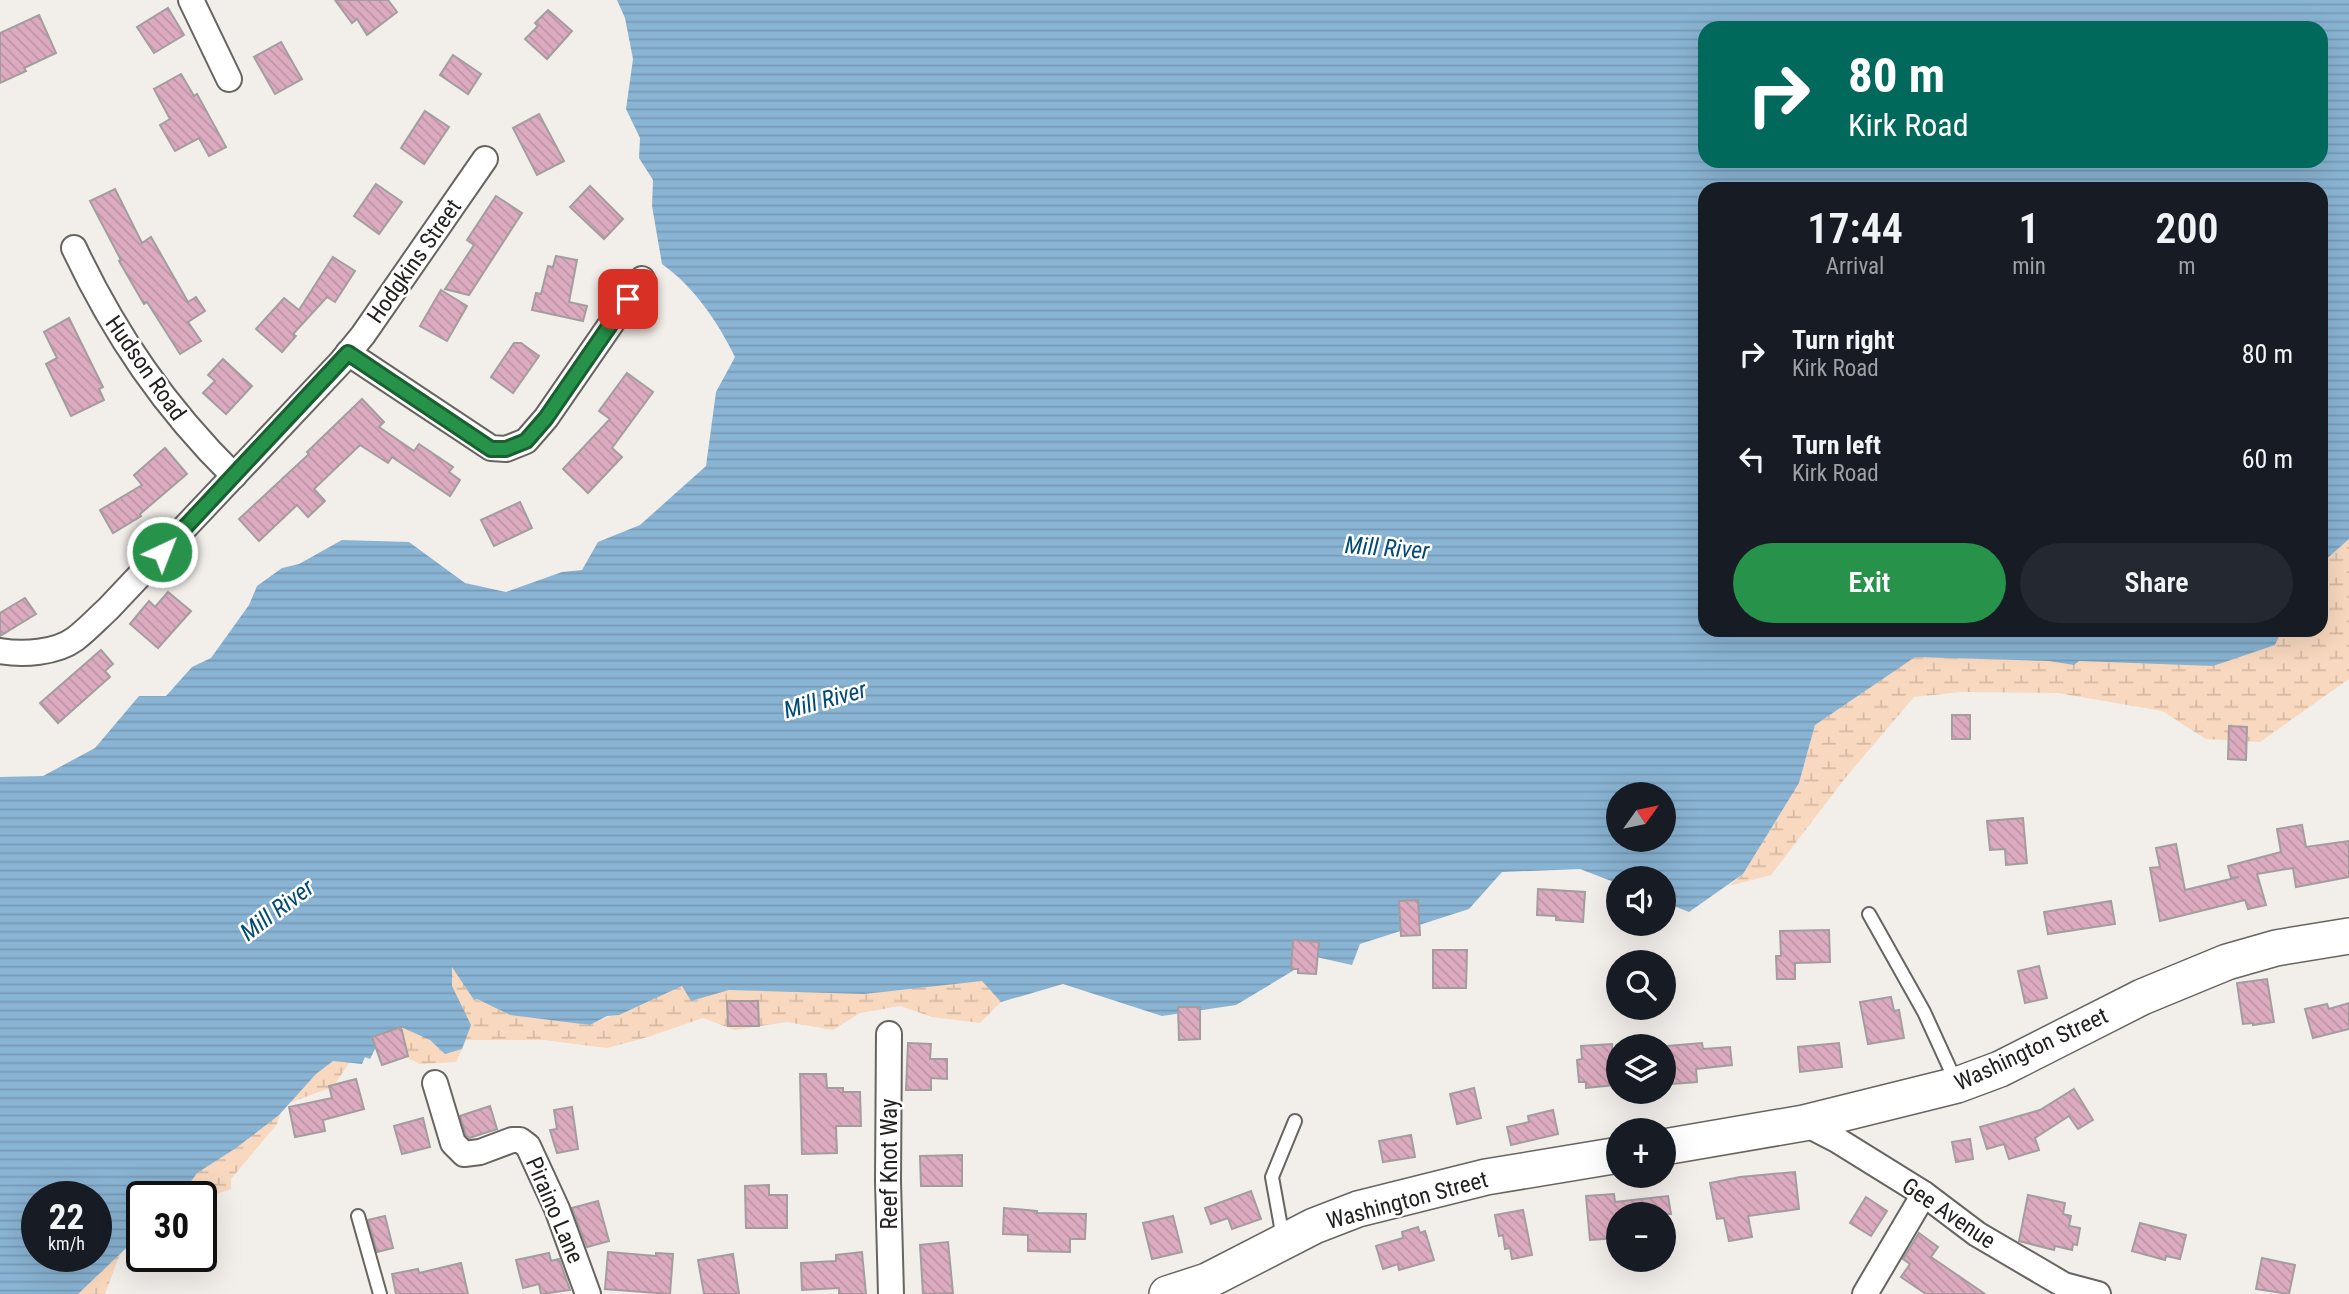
<!DOCTYPE html>
<html lang="en">
<head>
<meta charset="utf-8">
<style>
	body { margin:0; font-family:"Roboto Condensed",sans-serif; background:#242831; color:#f1f3f6; height:100vh; display:flex; flex-direction:column; font-size:26px; white-space:nowrap }
	* { box-sizing:border-box; margin:0 }
	p { font-size:23px; color:#9ea1a6 }
	.icon { flex:none; width:38px; height:38px; fill:none; stroke:currentColor; stroke-width:2; stroke-linecap:round; stroke-linejoin:round }
	.map { position:relative; flex:1; overflow:hidden }
	.panel { position:absolute; left:1698px; top:182px; width:630px; height:455px; display:flex; flex-direction:column; background:#171b24; border-radius:21px; box-shadow:0 7px 28px #0002 }
	.panel>* { flex:none }
	.top-card { position:absolute; left:1698px; top:21px; width:630px; height:147px; border-radius:21px; box-shadow:0 7px 28px #0002; background:#00695c; color:#fff; overflow:hidden }
	.needle { width:46px; rotate:57deg }
	.controls { position:absolute; left:1606px; top:782px; display:grid; gap:14px }
	.controls a { display:grid; place-items:center; width:70px; height:70px; border-radius:50%; background:#171b24; box-shadow:0 7px 28px #0002; font-size:35px }
	.speed { position:absolute; left:21px; top:1181px; display:flex; gap:14px; font-size:35px; font-weight:700; text-align:center }
	.speed>* { display:grid; place-content:center; width:91px; height:91px; border-radius:50%; background:#171b24; box-shadow:0 7px 28px #0002; line-height:1 }
	.speed small { font-size:18px; font-weight:400 }
	.speed .limit { border:4px solid #111; border-radius:10px; background:#fff; color:#111 }
	.pin { position:absolute; display:grid; place-items:center; width:60px; height:60px; color:#fff; margin:-30px; border-radius:14px; box-shadow:0 4px 10px #0006 }
	.me { position:absolute; width:77px; margin:-38px; rotate:43deg; stroke-linejoin:round; filter:drop-shadow(0 0 5px #0008) }
	.turn { display:flex; align-items:center; gap:24px; height:147px; padding:0 35px; font-size:32px }
	.turn .icon { width:91px; height:91px; stroke-width:2.5 }
	.turn b { display:block; font-size:49px; line-height:60px }
	.eta { display:flex; justify-content:space-evenly; align-items:center; height:119px; text-align:center }
	.eta b { font-size:42px; font-weight:600; line-height:49px }
	.cta { display:flex; gap:14px; margin-top:auto; padding:14px 35px }
	.cta a { flex:1; height:80px; border-radius:42px; background:#26924a; color:#fff; font-size:28px; font-weight:600; line-height:80px; text-align:center }
	.cta a+a { background:#242831; color:#f1f3f6 }
	ul { padding:0; list-style:none }
	li { display:flex; align-items:center; gap:21px; height:105px; padding:0 35px }
	li div { flex:1 }
	li b { display:block; font-size:26px }
	li em { font-style:normal }
	.map>svg:first-child { display:block }
</style>
</head>
<body>
<div class="map">
<svg width="2349" height="1294" viewBox="0 0 2349 1294">
	<defs>
		<pattern id="wetland-marsh" width="20" height="14" patternUnits="userSpaceOnUse" patternTransform="scale(1.75)"><rect width="20" height="14" fill="#f8d8be"/><path d="M1 5h8M5 5V1M11 12h8M15 12V8" fill="none" stroke="#d4b9a3"/></pattern>
		<pattern id="water-rules" width="6" height="5" patternUnits="userSpaceOnUse" patternTransform="scale(1.75)"><rect width="6" height="5" fill="#8ab4d3"/><path d="M0 2.5h6" fill="none" stroke="#779ab5"/></pattern>
		<pattern id="building-back-hatch" width="6" height="6" patternUnits="userSpaceOnUse" patternTransform="scale(1.75)"><rect width="6" height="6" fill="#ddabbf"/><path d="M-1 5l2 2M0 0l6 6M5-1l2 2" fill="none" stroke="#bd93a4"/></pattern>
	</defs>
	<rect width="100%" height="100%" fill="#f2eeea"/>
	<g fill="url(#wetland-marsh)">
		<path d="M 2349,539 L 2349,679 L 2260,742 L 2206,739 L 2162,711 L 2058,693 L 1961,692 L 1914,697 L 1846,777 L 1771,875 L 1729,886 L 1743,874 L 1799,783 L 1819,711 L 1867,655 L 2275,645 L 2282,630 L 2320,630 L 2321,564 Z"/>
		<path d="M 452,965 L 472,997 L 510,1015 L 554,1018 L 589,1025 L 627,1009 L 682,979 L 980,978 L 1001,1002 L 980,1023 L 932,1017 L 900,1006 L 860,1013 L 833,1030 L 787,1022 L 735,1030 L 703,1018 L 648,1037 L 607,1048 L 544,1040 L 466,1040 L 456,1062 L 420,1064 L 375,1043 L 388,1022 L 438,993 Z"/>
		<path d="M 303,1047 L 351,1060 L 333,1087 L 283,1105 L 277,1124 L 231,1179 L 231,1189 L 201,1200 L 201,1197 L 149,1197 Z"/>
		<path d="M 134,1232 L 118,1259 L 105,1294 L 49,1294 L 96,1256 Z"/>
	</g>
	<path fill="url(#water-rules)" fill-rule="evenodd" d="M 617,0 L 2349,0 L 2349,539 L 2321,564 L 2320,189 L 1704,189 L 1704,630 L 2282,630 L 2275,645 L 2213,666 L 2079,661 L 2074,665 L 2049,661 L 1915,657 L 1815,725 L 1799,783 L 1743,874 L 1689,912 L 1664,902 L 1664,878 L 1619,878 L 1619,884 L 1580,869 L 1502,872 L 1469,909 L 1360,944 L 1352,965 L 1316,957 L 1236,1005 L 1162,1016 L 1063,984 L 1001,1002 L 982,981 L 864,994 L 729,990 L 691,1001 L 682,986 L 619,1015 L 607,1016 L 590,1025 L 510,1015 L 477,999 L 474,1000 L 452,967 L 452,986 L 471,1025 L 462,1049 L 445,1054 L 430,1040 L 401,1027 L 383,1033 L 370,1059 L 365,1057 L 362,1064 L 333,1061 L 316,1074 L 279,1115 L 236,1148 L 197,1173 L 180,1197 L 142,1197 L 142,1233 L 78,1294 L 0,1294 L 0,777 L 43,776 L 95,748 L 139,696 L 166,696 L 192,667 L 211,658 L 249,605 L 257,586 L 282,568 L 299,564 L 342,540 L 409,542 L 465,583 L 506,592 L 562,572 L 582,570 L 598,542 L 640,525 L 706,466 L 716,392 L 735,357 C 718,322 694,287 662,264 L 652,206 L 653,180 L 639,158 L 640,138 L 626,109 L 633,59 L 625,18 ZM 1704,28 L 2320,28 L 2320,161 L 1704,161 ZM 1619,794 L 1664,794 L 1664,840 L 1619,840 ZM 37,1197 L 96,1197 L 96,1256 L 37,1256 Z"/>
	<g fill="url(#building-back-hatch)" stroke="#a39d9f" stroke-width="2">
		<path d="M 335,0 L 388,0 L 397,12 L 367,35 L 357,19 L 352,23 Z"/>
		<path d="M 168,8 L 184,35 L 154,53 L 137,27 Z"/>
		<path d="M 548,10 L 572,31 L 547,59 L 525,39 L 538,26 L 535,23 Z"/>
		<path d="M 39,15 L 56,53 L 24,68 L 26,71 L 0,83 L 0,33 Z"/>
		<path d="M 281,42 L 302,79 L 275,94 L 254,57 Z"/>
		<path d="M 453,55 L 481,74 L 468,94 L 440,75 Z"/>
		<path d="M 181,74 L 194,96 L 197,94 L 226,147 L 209,156 L 199,138 L 175,151 L 160,125 L 170,119 L 154,89 Z"/>
		<path d="M 425,111 L 449,127 L 424,164 L 401,148 Z"/>
		<path d="M 539,114 L 564,161 L 537,175 L 513,128 Z"/>
		<path d="M 376,184 L 402,202 L 379,234 L 354,216 Z"/>
		<path d="M 590,186 L 623,219 L 604,239 L 570,207 Z"/>
		<path d="M 115,189 L 142,243 L 151,237 L 188,302 L 196,297 L 205,311 L 188,322 L 201,341 L 180,354 L 147,302 L 144,304 L 119,261 L 121,260 L 90,201 Z"/>
		<path d="M 496,196 L 522,213 L 469,295 L 445,289 L 474,245 L 467,240 Z"/>
		<path d="M 556,256 L 577,260 L 569,302 L 587,306 L 583,321 L 532,310 L 536,293 L 541,294 L 548,266 L 553,267 Z"/>
		<path d="M 333,257 L 355,271 L 335,302 L 327,297 L 293,334 L 296,336 L 282,352 L 256,329 L 284,298 L 299,310 Z"/>
		<path d="M 441,290 L 467,306 L 447,341 L 420,326 Z"/>
		<path d="M 69,318 L 103,387 L 99,389 L 104,400 L 71,416 L 46,364 L 57,358 L 44,332 Z"/>
		<path d="M 514,343 L 521,343 L 539,356 L 513,393 L 491,377 Z"/>
		<path d="M 223,359 L 252,386 L 226,414 L 203,393 L 215,381 L 208,375 Z"/>
		<path d="M 627,373 L 653,392 L 612,448 L 622,457 L 588,493 L 563,469 L 610,419 L 599,411 Z"/>
		<path d="M 362,399 L 384,422 L 379,427 L 414,451 L 419,444 L 453,467 L 449,472 L 460,480 L 450,496 L 392,457 L 388,463 L 360,445 L 314,489 L 325,501 L 308,517 L 297,505 L 259,541 L 239,519 L 309,454 L 307,452 Z"/>
		<path d="M 165,448 L 187,474 L 140,514 L 141,516 L 113,533 L 100,510 L 142,485 L 134,475 Z"/>
		<path d="M 520,502 L 532,528 L 494,546 L 481,520 Z"/>
		<path d="M 168,592 L 191,611 L 158,648 L 130,624 L 149,601 L 155,607 Z"/>
		<path d="M 25,598 L 36,614 L 0,636 L 0,613 Z"/>
		<path d="M 101,650 L 113,664 L 105,671 L 110,677 L 58,723 L 40,703 Z"/>
		<rect x="1952" y="715" width="18" height="24"/>
		<path d="M 2229,726 L 2247,727 L 2246,760 L 2228,759 Z"/>
		<path d="M 2023,818 L 2027,863 L 2006,865 L 2005,849 L 1990,850 L 1987,821 Z"/>
		<path d="M 2302,825 L 2306,847 L 2349,841 L 2349,877 L 2296,887 L 2293,868 L 2257,874 L 2266,905 L 2248,909 L 2245,900 L 2160,921 L 2150,868 L 2160,867 L 2156,848 L 2176,844 L 2185,890 L 2239,877 L 2231,878 L 2228,866 L 2281,852 L 2277,829 Z"/>
		<path d="M 1538,889 L 1585,892 L 1583,922 L 1556,920 L 1556,916 L 1537,915 Z"/>
		<path d="M 1418,900 L 1420,935 L 1401,936 L 1399,901 Z"/>
		<path d="M 2111,901 L 2115,924 L 2048,934 L 2044,912 Z"/>
		<path d="M 1829,930 L 1830,962 L 1795,963 L 1795,979 L 1777,979 L 1776,956 L 1781,956 L 1780,931 Z"/>
		<path d="M 1293,940 L 1319,942 L 1316,974 L 1298,973 L 1298,969 L 1291,969 Z"/>
		<path d="M 1433,950 L 1467,950 L 1466,988 L 1433,988 Z"/>
		<path d="M 2039,966 L 2047,998 L 2025,1003 L 2018,971 Z"/>
		<path d="M 2267,979 L 2274,1022 L 2253,1025 L 2253,1023 L 2243,1024 L 2237,983 Z"/>
		<path d="M 1891,997 L 1894,1011 L 1899,1010 L 1904,1038 L 1868,1044 L 1860,1002 Z"/>
		<path d="M 727,1001 L 758,1001 L 759,1026 L 728,1026 Z"/>
		<path d="M 2349,1003 L 2349,1029 L 2313,1038 L 2305,1009 L 2327,1004 L 2329,1009 Z"/>
		<path d="M 1178,1007 L 1200,1007 L 1200,1039 L 1179,1040 Z"/>
		<path d="M 401,1027 L 408,1056 L 382,1065 L 372,1037 Z"/>
		<path d="M 908,1043 L 931,1044 L 930,1059 L 947,1059 L 947,1079 L 931,1078 L 931,1090 L 906,1090 Z"/>
		<path d="M 1702,1043 L 1703,1049 L 1730,1047 L 1732,1065 L 1696,1069 L 1697,1082 L 1672,1084 L 1668,1046 Z"/>
		<path d="M 1839,1043 L 1842,1067 L 1800,1072 L 1798,1047 Z"/>
		<path d="M 1612,1044 L 1615,1085 L 1586,1088 L 1586,1082 L 1579,1082 L 1577,1060 L 1582,1059 L 1581,1046 Z"/>
		<path d="M 800,1074 L 826,1074 L 827,1088 L 843,1088 L 843,1092 L 860,1092 L 861,1126 L 836,1126 L 837,1153 L 802,1154 Z"/>
		<path d="M 356,1079 L 364,1109 L 323,1120 L 325,1131 L 295,1137 L 289,1107 L 332,1098 L 329,1086 Z"/>
		<path d="M 1474,1088 L 1481,1118 L 1457,1124 L 1450,1094 Z"/>
		<path d="M 2074,1089 L 2093,1120 L 2078,1129 L 2069,1116 L 2035,1138 L 2039,1150 L 2009,1159 L 2004,1144 L 1987,1149 L 1980,1127 L 2040,1110 Z"/>
		<path d="M 490,1106 L 497,1129 L 469,1138 L 466,1135 L 460,1116 Z"/>
		<path d="M 572,1107 L 578,1149 L 557,1153 L 550,1130 L 557,1129 L 554,1110 Z"/>
		<path d="M 1553,1110 L 1558,1134 L 1511,1145 L 1507,1127 L 1529,1122 L 1528,1116 Z"/>
		<path d="M 423,1118 L 430,1147 L 402,1154 L 394,1126 Z"/>
		<path d="M 1411,1135 L 1415,1157 L 1383,1162 L 1379,1141 Z"/>
		<path d="M 1970,1139 L 1973,1159 L 1956,1162 L 1952,1142 Z"/>
		<path d="M 962,1155 L 962,1186 L 921,1186 L 920,1156 Z"/>
		<path d="M 1795,1172 L 1799,1209 L 1748,1216 L 1752,1237 L 1729,1241 L 1724,1218 L 1717,1219 L 1710,1183 L 1740,1177 Z"/>
		<path d="M 769,1185 L 769,1195 L 787,1195 L 787,1228 L 746,1228 L 745,1186 Z"/>
		<path d="M 1251,1191 L 1261,1219 L 1232,1229 L 1228,1218 L 1211,1224 L 1205,1208 Z"/>
		<path d="M 1614,1194 L 1615,1202 L 1668,1196 L 1671,1214 L 1616,1214 L 1618,1238 L 1590,1240 L 1586,1196 Z"/>
		<path d="M 2028,1195 L 2065,1203 L 2063,1214 L 2071,1216 L 2069,1226 L 2080,1228 L 2077,1245 L 2073,1244 L 2072,1250 L 2055,1246 L 2054,1250 L 2019,1241 Z"/>
		<path d="M 1866,1197 L 1887,1211 L 1871,1236 L 1850,1223 Z"/>
		<path d="M 598,1201 L 609,1241 L 587,1247 L 572,1208 Z"/>
		<path d="M 1004,1208 L 1037,1211 L 1037,1213 L 1086,1214 L 1085,1239 L 1070,1239 L 1070,1252 L 1028,1251 L 1028,1235 L 1003,1234 Z"/>
		<path d="M 1523,1210 L 1532,1255 L 1512,1259 L 1510,1248 L 1505,1249 L 1503,1235 L 1499,1236 L 1495,1215 Z"/>
		<path d="M 385,1216 L 393,1248 L 377,1252 L 368,1220 Z"/>
		<path d="M 1173,1216 L 1182,1252 L 1152,1259 L 1143,1223 Z"/>
		<path d="M 2140,1223 L 2186,1235 L 2180,1259 L 2166,1256 L 2165,1260 L 2132,1251 Z"/>
		<path d="M 1418,1227 L 1420,1233 L 1425,1231 L 1434,1260 L 1399,1270 L 1398,1264 L 1383,1269 L 1376,1246 L 1403,1238 L 1402,1232 Z"/>
		<path d="M 1919,1233 L 1938,1247 L 1931,1257 L 1985,1294 L 1926,1294 L 1901,1277 L 1910,1264 L 1903,1259 Z"/>
		<path d="M 948,1242 L 953,1293 L 923,1294 L 920,1245 Z"/>
		<path d="M 608,1252 L 656,1256 L 656,1253 L 673,1254 L 670,1294 L 605,1289 Z"/>
		<path d="M 862,1252 L 866,1294 L 839,1294 L 839,1288 L 802,1290 L 801,1263 L 836,1261 L 836,1255 Z"/>
		<path d="M 549,1253 L 551,1261 L 559,1259 L 570,1290 L 541,1294 L 539,1284 L 523,1288 L 516,1260 Z"/>
		<path d="M 733,1254 L 739,1294 L 704,1294 L 698,1260 Z"/>
		<path d="M 2262,1258 L 2295,1265 L 2289,1294 L 2256,1289 Z"/>
		<path d="M 461,1263 L 468,1294 L 396,1294 L 392,1274 L 418,1269 L 419,1273 Z"/>
	</g>
	<g fill="none" stroke-linecap="round" stroke-linejoin="round">
		<defs>
			<g id="lane">
				<path d="M 1869,914 L 1924,1012 L 1956,1082"/>
				<path d="M 358,1216 L 380,1294"/>
				<path d="M 1283,1238 L 1272,1177 L 1295,1121"/>
			</g>
			<g id="street">
				<path d="M 191,0 L 229,79"/>
				<path d="M 74,248 C 115,335 165,408 234,476"/>
				<path d="M 348,353 L 491,448 L 506,449 L 526,441 L 546,418 L 642,279"/>
				<path d="M 0,651 C 23,655 56,653 75,639 C 87,630 97,619 108,609 L 341,362 L 363,335 L 485,159"/>
				<path d="M 889,1034 L 888,1181 L 891,1294"/>
				<path d="M 435,1083 L 453,1143 L 464,1154 L 480,1152 L 512,1140 L 520,1140 L 528,1146 L 557,1209 L 588,1294"/>
				<path d="M 1804,1123 L 1837,1140 L 1924,1194 L 1977,1234 L 2064,1285 L 2098,1294"/>
				<path d="M 1865,1294 L 1924,1194"/>
			</g>
			<g id="secondary">
				<path d="M 1664,1147 L 1804,1123 L 1957,1085 L 2000,1069 L 2142,997 L 2227,962 L 2276,948 L 2349,936"/>
				<path d="M 1167,1294 L 1207,1281 L 1314,1226 L 1358,1209 L 1486,1177 L 1619,1155"/>
			</g>
		</defs>
		<use href="#lane" stroke="#686461" stroke-width="16"/>
		<use href="#street" stroke="#686461" stroke-width="28"/>
		<use href="#secondary" stroke="#686461" stroke-width="38"/>
		<use href="#lane" stroke="#fff" stroke-width="12"/>
		<use href="#street" stroke="#fff" stroke-width="24"/>
		<use href="#secondary" stroke="#fff" stroke-width="35"/>
	</g>
	<g fill="none" stroke-linecap="round" stroke-linejoin="round">
		<defs>
			<path id="route" d="M 162,552 L 348,353 L 491,449 L 506,449 L 526,441 L 546,418 L 628,299"/>
		</defs>
		<use href="#route" stroke="#195f30" stroke-width="18"/>
		<use href="#route" stroke="#26924a" stroke-width="12"/>
	</g>
	<g text-anchor="middle" stroke-width="5" stroke-linejoin="round" paint-order="stroke">
		<g font-size="23" fill="#232120" stroke="#fff">
			<text transform="translate(414 261) rotate(-55)" y="8">Hodgkins Street</text>
			<text transform="translate(146 368) rotate(55)" y="8">Hudson Road</text>
			<text transform="translate(2031 1049) rotate(-25)" y="8">Washington Street</text>
			<text transform="translate(889 1164) rotate(-90)" y="8">Reef Knot Way</text>
			<text transform="translate(1407 1200) rotate(-15)" y="8">Washington Street</text>
			<text transform="translate(555 1210) rotate(67)" y="8">Piraino Lane</text>
			<text transform="translate(1949 1213) rotate(34)" y="8">Gee Avenue</text>
		</g>
		<g font-size="24" font-style="italic" fill="#004a73" stroke="#fff">
			<text transform="translate(1387 548) rotate(4)" y="8">Mill River</text>
			<text transform="translate(825 700) rotate(-15)" y="8">Mill River</text>
			<text transform="translate(277 910) rotate(-37)" y="8">Mill River</text>
		</g>
	</g>
</svg>
<div class="controls">
<a><svg class="needle" viewBox="-14 -14 28 28"><path d="M0-13l5 13h-10z" fill="#e53935"/><path d="M0 13l5-13h-10z" fill="#9ea1a6"/></svg></a>
<a><svg class="icon" aria-label="sound" viewBox="0 0 24 24"><path d="M4 9h4l5-4v14l-5-4H4zM17 9q2 3 0 6"/></svg></a>
<a><svg class="icon" aria-label="search" viewBox="0 0 24 24"><circle cx="10" cy="10" r="6"/><path d="M15 15l6 6"/></svg></a>
<a><svg class="icon" aria-label="layers" viewBox="0 0 24 24"><path d="M12 4l9 5-9 5-9-5zM3 14l9 5 9-5"/></svg></a>
<a>+</a>
<a>−</a>
</div>
<div class="speed"><div>22<small>km/h</small></div><div class="limit">30</div></div>
<div class="pin" style="left:628px;top:299px;background:#d93025"><svg class="icon" aria-label="arrive" viewBox="0 0 24 24"><path d="M6 21V4h12l-3 4 3 4H6"/></svg></div>
<svg class="me" style="left:162px;top:552px" viewBox="-20 -20 40 40"><circle r="17" fill="#26924a" stroke="#fff" stroke-width="3"/><path d="M0-11L8 9 0 5-8 9z" fill="#fff"/></svg>
<div class="top-card">
<div class="turn"><svg class="icon" aria-label="right" viewBox="0 0 24 24"><path d="M7 20v-9h11M14 6l5 5-5 5"/></svg><div><b>80 m</b>Kirk Road</div></div>
</div>
<section class="panel">
<div class="eta">
<div><b>17:44</b><p>Arrival</p></div>
<div><b>1</b><p>min</p></div>
<div><b>200</b><p>m</p></div>
</div>
<ul>
<li><svg class="icon" aria-label="right" viewBox="0 0 24 24"><path d="M7 20v-9h11M14 6l5 5-5 5"/></svg><div><b>Turn right</b><p>Kirk Road</p></div><em>80 m</em></li>
<li><svg class="icon" aria-label="left" viewBox="0 0 24 24"><path d="M17 20v-9H6M10 6l-5 5 5 5"/></svg><div><b>Turn left</b><p>Kirk Road</p></div><em>60 m</em></li>
</ul>
<div class="cta"><a>Exit</a><a>Share</a></div>
</section>
</div>
</body>
</html>
